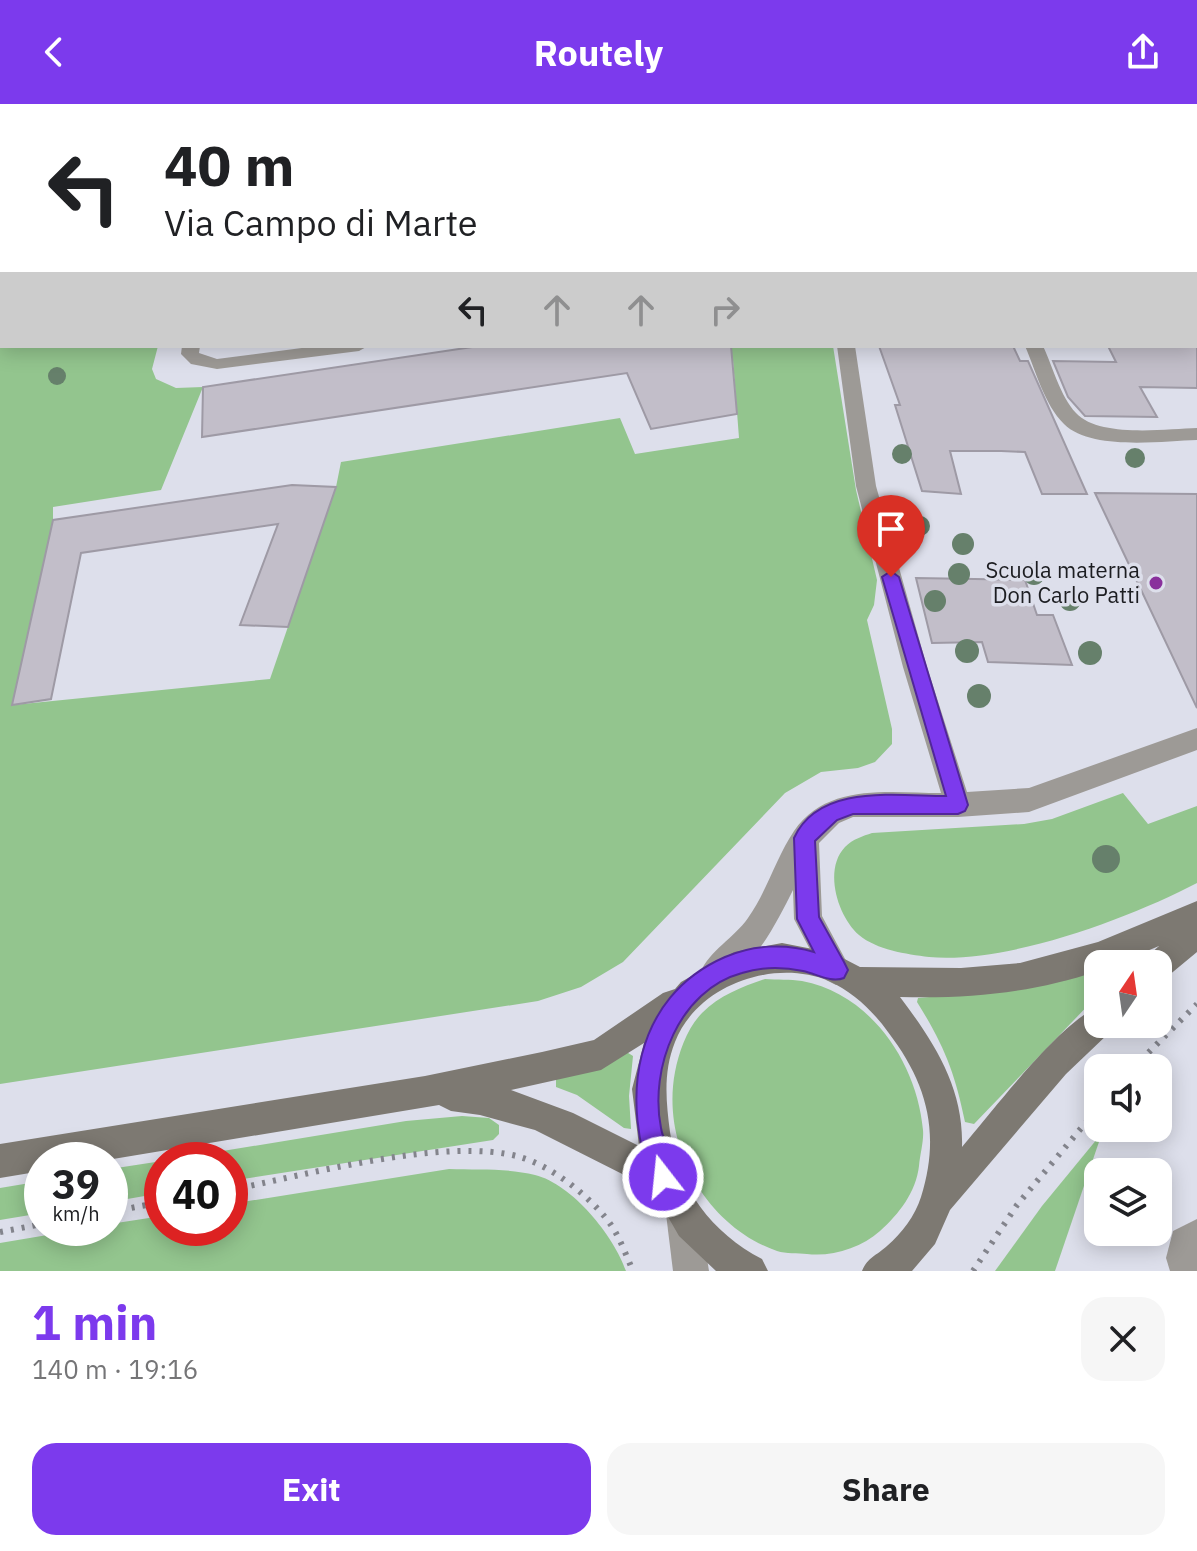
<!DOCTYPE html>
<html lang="en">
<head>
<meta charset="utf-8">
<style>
	body { margin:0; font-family:"IBM Plex Sans",sans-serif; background:#f6f6f6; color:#202124; height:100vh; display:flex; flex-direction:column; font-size:30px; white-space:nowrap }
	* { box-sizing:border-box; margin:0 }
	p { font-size:26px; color:#757577 }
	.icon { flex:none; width:44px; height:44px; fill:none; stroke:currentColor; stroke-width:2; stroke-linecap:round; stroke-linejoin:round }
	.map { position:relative; height:1167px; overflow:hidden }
	.details { display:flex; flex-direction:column; background:#fff; flex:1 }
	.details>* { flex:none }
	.top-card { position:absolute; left:0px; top:0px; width:1198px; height:244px; box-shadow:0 4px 20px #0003; background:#fff; color:#202124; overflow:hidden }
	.needle { width:52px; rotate:13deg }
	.controls { position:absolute; left:1084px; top:846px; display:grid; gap:16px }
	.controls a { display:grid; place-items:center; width:88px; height:88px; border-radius:16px; background:#fff; box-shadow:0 4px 20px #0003; font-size:40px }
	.speed { position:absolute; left:24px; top:1038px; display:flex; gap:16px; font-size:40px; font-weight:700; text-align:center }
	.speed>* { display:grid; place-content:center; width:104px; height:104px; border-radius:50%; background:#fff; box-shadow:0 4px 20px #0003; line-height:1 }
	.speed small { font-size:20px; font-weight:400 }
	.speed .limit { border:12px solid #d22; background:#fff; color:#111 }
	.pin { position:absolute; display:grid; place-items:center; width:68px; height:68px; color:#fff; margin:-82px -34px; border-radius:50% 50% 50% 0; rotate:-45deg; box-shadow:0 0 8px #0007 }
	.pin .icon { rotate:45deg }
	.me { position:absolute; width:88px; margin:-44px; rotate:344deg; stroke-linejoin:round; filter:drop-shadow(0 0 6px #0008) }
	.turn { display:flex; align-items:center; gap:28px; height:168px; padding:0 32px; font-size:36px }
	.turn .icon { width:104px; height:104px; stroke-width:2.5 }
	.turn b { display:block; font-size:56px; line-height:68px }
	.lanes { display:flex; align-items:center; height:76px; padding:0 32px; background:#0003; justify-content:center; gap:40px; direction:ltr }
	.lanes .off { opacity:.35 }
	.round { display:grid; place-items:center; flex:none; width:84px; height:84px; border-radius:24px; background:#f6f6f6 }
	.summary { display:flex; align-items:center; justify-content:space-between; height:136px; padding:0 32px }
	h1 { font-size:48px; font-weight:700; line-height:60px; color:#7c3aed }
	.cta { display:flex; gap:16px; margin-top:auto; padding:16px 32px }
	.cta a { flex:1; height:92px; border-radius:24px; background:#7c3aed; color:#fff; font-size:32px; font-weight:700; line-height:92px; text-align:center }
	.cta a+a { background:#f6f6f6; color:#202124 }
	header { display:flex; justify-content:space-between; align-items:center; height:104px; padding:0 32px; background:#7c3aed; color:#fff; font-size:36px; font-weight:700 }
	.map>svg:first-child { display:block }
</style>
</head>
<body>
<header><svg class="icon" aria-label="back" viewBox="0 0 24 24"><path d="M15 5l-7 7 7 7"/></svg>Routely<svg class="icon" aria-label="share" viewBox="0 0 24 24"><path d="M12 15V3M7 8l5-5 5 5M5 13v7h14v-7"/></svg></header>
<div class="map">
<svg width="1197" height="1167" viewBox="0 0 1197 1167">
	<rect width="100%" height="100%" fill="#dddfeb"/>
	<g fill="#93c58e">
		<path d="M 0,192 L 2,242 L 158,242 L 152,265 L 156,275 L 176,284 L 203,283 L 161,386 L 53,403 L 53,416 L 13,601 L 270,575 L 336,383 L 341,358 L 620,314 L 635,350 L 739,334 L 733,256 L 702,242 L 833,242 L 856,386 L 877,476 L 874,501 L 867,516 L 892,625 L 892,640 L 875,658 L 858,664 L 821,668 L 785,689 L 623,858 L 581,883 L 538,897 L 0,980 Z"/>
		<path d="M 1123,689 L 1148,720 L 1197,702 L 1197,779 C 1128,815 1007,860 929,853 C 906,850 877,846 859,831 C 838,813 823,766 845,743 C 853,735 863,732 872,729 L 1024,720 L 1052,715 Z"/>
		<path d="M 1125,850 L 1131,855 L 1129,860 L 1098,860 L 1098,891 L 974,1020 L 965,1018 C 955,969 944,941 917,898 L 918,894 L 997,887 Z"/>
		<path d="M 765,875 C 777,876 790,875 802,877 C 871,890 917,959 923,1026 C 924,1037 920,1050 919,1062 C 916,1088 899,1110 880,1127 C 861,1144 832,1153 807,1150 C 798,1149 786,1150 777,1147 C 706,1122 661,1042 675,968 C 679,948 687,924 702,909 C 720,891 742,883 765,875 Z"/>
		<path d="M 625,947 L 633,952 L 629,992 L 631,1025 L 624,1024 L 577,991 L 556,983 L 556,968 Z"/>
		<path d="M 462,1012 L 489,1014 L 499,1021 L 499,1030 L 493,1036 L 230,1077 L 230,1056 L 168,1056 L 406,1017 Z"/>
		<path d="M 1102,1029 L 1055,1167 L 995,1167 L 1042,1102 Z"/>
		<path d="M 162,1057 L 162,1089 L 110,1098 L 110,1065 Z"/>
		<path d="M 449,1065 C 477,1066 508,1064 535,1071 C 572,1080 614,1132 626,1167 L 0,1167 L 0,1139 L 89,1124 L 110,1124 L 110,1120 L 162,1112 L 162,1124 L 230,1124 L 230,1100 Z"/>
		<path d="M 42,1077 L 42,1109 L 0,1116 L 0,1084 Z"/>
	</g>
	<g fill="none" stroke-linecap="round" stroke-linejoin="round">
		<path fill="#3e73a1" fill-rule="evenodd" d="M 812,0 L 818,0 L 819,2 L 813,2 Z"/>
	</g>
	<g fill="#c2bec9" stroke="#9e9aa5" stroke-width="2">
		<path d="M 479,242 L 731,242 L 737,310 L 651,325 L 627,269 L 202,333 L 203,283 Z"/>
		<path d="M 879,242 L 1013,242 L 1020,257 L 1028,257 L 1087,390 L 1042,390 L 1025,348 L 1001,347 L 950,347 L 961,390 L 922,387 L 895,301 L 900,301 Z"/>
		<path d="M 1108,242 L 1197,242 L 1197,284 L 1140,283 L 1157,313 L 1085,312 L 1068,293 L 1053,257 L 1116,258 Z"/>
		<path d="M 292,381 L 336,383 L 288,523 L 240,521 L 278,420 L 81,449 L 51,595 L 12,601 L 53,416 Z"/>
		<path d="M 1095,389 L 1197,390 L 1197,604 L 1115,431 Z"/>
		<path d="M 916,474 L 1025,476 L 1037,511 L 1053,511 L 1072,561 L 988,558 L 982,538 L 932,539 Z"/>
	</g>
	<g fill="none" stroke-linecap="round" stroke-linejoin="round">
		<g stroke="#83848c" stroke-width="6" stroke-dasharray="3 8" stroke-linecap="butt">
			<path d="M 1133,964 L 1197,900"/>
			<path d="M 230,1086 C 306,1071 447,1032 520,1053 C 551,1062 585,1089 605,1113 C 618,1128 625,1149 633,1167"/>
			<path d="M 110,1108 L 162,1098"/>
			<path d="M 0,1128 L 42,1120"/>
			<path d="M 973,1167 L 1017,1101 L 1098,1004"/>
		</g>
		<path fill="#9d9a96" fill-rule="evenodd" d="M 1197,1115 L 1197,1167 L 1170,1167 L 1166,1154 L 1173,1127 Z"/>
		<g fill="#9d9a96" fill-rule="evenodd">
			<path d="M 911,0 L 923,0 L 924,2 L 912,2 Z"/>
			<path d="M 959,0 L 971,0 L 972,2 L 960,2 Z"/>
			<rect x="1196" y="62" width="1" height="9"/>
			<rect x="0" y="178" width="2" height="10"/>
			<path d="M 182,242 L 200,242 L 199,249 L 217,255 L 317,242 L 368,242 L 359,247 L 217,265 L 191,260 L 181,250 Z"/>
			<path d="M 837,242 L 855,242 L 876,382 L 927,563 L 967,688 L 1029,684 L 1197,624 L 1197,646 L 1029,708 L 958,713 L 853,713 L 839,719 L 819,739 L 822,812 L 851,866 L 846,876 L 836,881 L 826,876 L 794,815 L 793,786 C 776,820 752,868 715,884 L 705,879 L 700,869 C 710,846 734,834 748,814 C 767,787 776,754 794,727 C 827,678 891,689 941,689 L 903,563 L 856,382 Z"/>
			<path d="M 1025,242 L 1043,242 C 1053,263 1060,292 1076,309 C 1099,334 1165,325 1197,324 L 1197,336 C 1162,337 1091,347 1064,320 C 1044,300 1036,267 1025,242 Z"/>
			<path d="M 683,1093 L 695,1098 L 700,1110 L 709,1167 L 673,1167 L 666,1110 L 671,1098 Z"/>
		</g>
		<path fill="#7d7972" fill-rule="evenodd" d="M 1197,797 L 1197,848 L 1168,872 L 1158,877 L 1158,860 L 1144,860 L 1148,852 L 1159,842 L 1116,860 L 1098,860 L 1098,867 C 1032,889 969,895 900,893 C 934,938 964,984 962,1043 C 992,1008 1059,919 1098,903 L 1098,920 L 1112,920 L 1109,929 L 1066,970 L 950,1106 L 935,1140 L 912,1167 L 862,1167 C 868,1153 876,1152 887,1142 C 902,1129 915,1112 921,1093 C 941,1029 927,979 888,928 C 873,907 853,888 829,877 C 774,854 697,881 675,938 C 663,968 666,997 670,1028 C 678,1084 712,1129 762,1155 L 768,1167 L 716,1167 L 679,1132 L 652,1085 L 535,1026 L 480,1011 L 451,1007 L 439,1001 L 107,1056 L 42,1056 L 42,1067 L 0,1074 L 0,1040 L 425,972 L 542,948 L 594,936 L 663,889 L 675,885 L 681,878 L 734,848 L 782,839 L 833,849 L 860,863 L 961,864 L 1020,859 L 1098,838 ZM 644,939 L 632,985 L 639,1042 L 573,1009 L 511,986 L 601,966 Z"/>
	</g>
	<g fill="#66806b">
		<circle cx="57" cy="272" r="9"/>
		<circle cx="902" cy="350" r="10"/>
		<circle cx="1135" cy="354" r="10"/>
		<circle cx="920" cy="422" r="10"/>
		<circle cx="963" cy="440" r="11"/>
		<circle cx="959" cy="470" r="11"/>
		<circle cx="1034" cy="470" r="11"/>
		<circle cx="1070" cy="496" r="11"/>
		<circle cx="935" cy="497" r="11"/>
		<circle cx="967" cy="547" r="12"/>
		<circle cx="1090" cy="549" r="12"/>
		<circle cx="979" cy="592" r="12"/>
		<circle cx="1106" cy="755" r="14"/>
	</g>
	<path fill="#7c3aed" stroke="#51269a" stroke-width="2" d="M 891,467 L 899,473 L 968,701 L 965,707 L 958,710 L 853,710 L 837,716 L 815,737 L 819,813 L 844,858 L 848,866 L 844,874 C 831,879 817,870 803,867 C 784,863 761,863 742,869 C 679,886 649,964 661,1024 C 664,1042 679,1064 672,1082 L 663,1086 L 654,1082 C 619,997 633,893 725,853 C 753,841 785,839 814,848 L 797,815 L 794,734 C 819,679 898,692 946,692 L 882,473 Z"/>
	<circle fill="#89309c" stroke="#dddfeb" stroke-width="3" cx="1156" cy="479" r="8"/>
	<g text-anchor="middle" stroke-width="7" stroke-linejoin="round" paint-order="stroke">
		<g font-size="22" fill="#1c1d21" stroke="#dddfeb" text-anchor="end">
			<text x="1140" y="474">Scuola materna<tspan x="1140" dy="25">Don Carlo Patti</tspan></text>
		</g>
	</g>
</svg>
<div class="controls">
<a><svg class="needle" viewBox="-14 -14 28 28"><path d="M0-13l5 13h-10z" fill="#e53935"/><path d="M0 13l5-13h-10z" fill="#757577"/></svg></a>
<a><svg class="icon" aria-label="sound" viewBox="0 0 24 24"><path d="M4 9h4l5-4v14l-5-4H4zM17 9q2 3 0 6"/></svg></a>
<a><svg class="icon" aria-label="layers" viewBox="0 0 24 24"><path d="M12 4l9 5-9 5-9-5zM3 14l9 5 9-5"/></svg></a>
</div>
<div class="speed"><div>39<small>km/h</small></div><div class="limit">40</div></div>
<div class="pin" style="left:891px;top:473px;background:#d93025"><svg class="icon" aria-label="arrive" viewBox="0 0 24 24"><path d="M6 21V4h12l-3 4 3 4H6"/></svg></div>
<svg class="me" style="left:663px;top:1073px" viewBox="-20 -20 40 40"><circle r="17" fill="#7c3aed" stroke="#fff" stroke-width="3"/><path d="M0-11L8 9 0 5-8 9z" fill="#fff"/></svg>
<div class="top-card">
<div class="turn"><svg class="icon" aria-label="left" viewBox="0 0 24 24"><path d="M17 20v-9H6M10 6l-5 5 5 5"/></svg><div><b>40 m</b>Via Campo di Marte</div></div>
<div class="lanes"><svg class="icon" aria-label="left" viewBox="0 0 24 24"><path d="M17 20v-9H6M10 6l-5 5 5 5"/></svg><svg class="icon off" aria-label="ahead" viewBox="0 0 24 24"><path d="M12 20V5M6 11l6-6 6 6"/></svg><svg class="icon off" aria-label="ahead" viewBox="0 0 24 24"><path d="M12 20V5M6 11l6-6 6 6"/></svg><svg class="icon off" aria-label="right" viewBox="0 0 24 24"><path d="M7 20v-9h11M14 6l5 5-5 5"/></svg></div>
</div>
</div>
<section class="details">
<div class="summary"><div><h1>1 min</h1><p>140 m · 19:16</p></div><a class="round"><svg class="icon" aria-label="close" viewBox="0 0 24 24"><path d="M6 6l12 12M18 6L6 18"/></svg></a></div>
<div class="cta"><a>Exit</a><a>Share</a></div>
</section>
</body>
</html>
